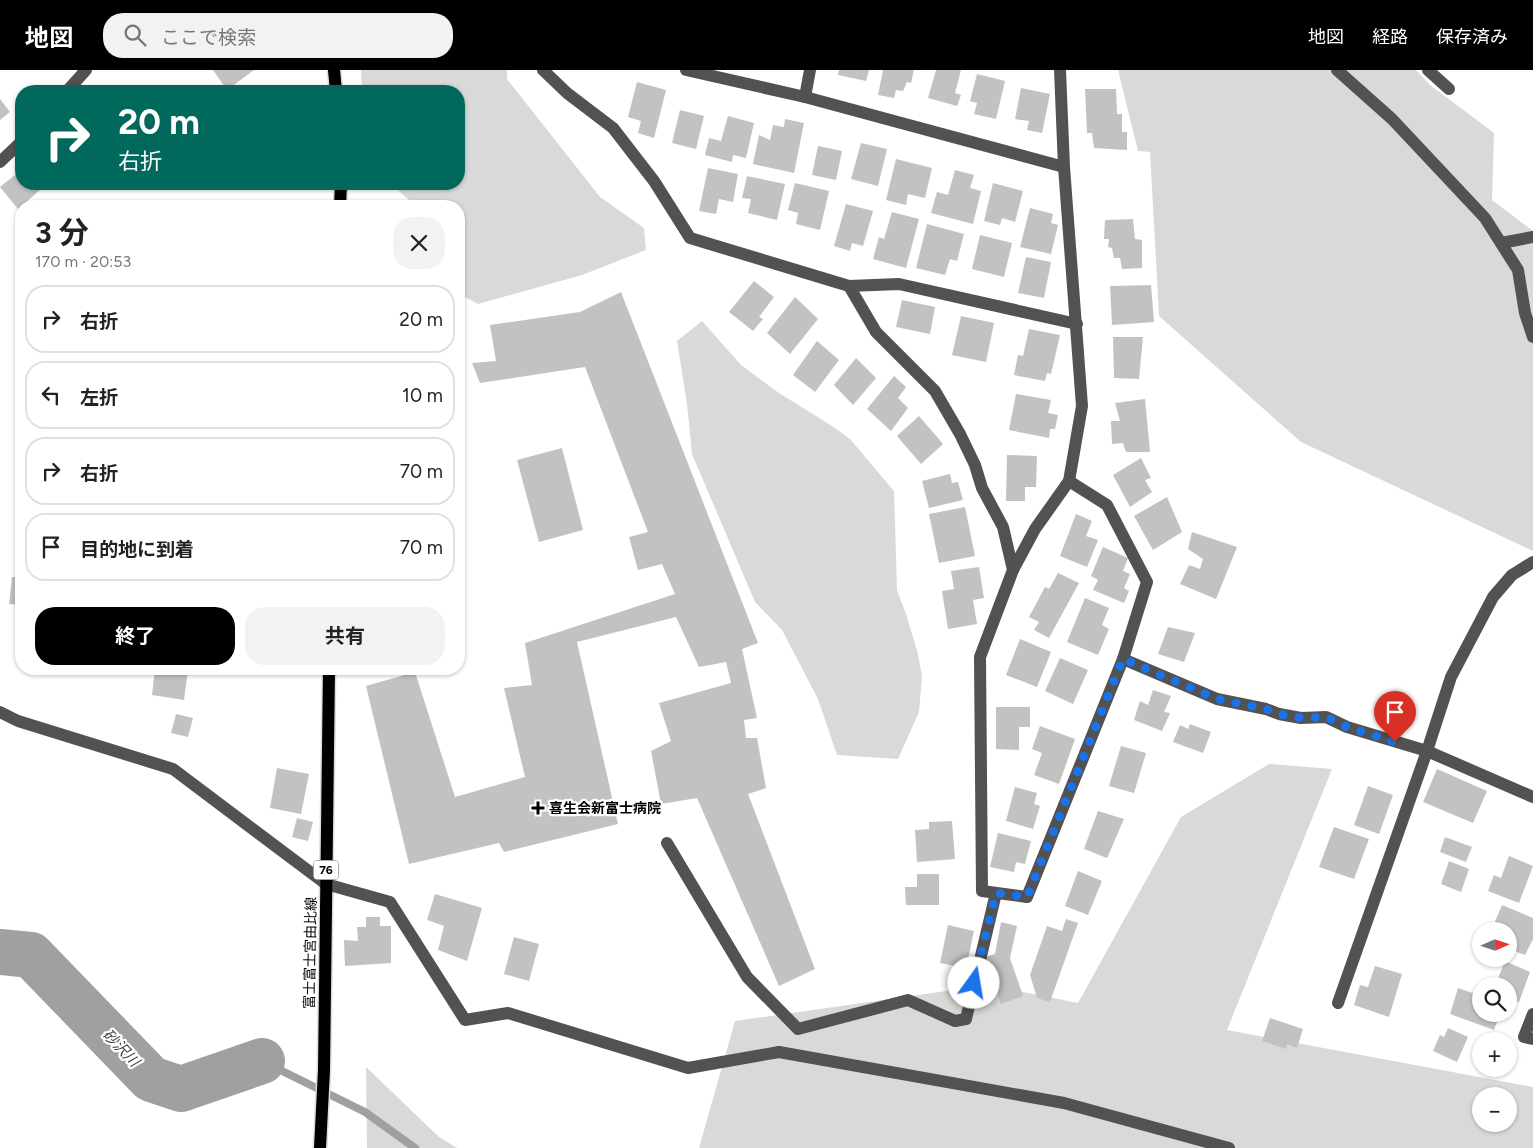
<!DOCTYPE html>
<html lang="ja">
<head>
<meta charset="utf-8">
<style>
	body { margin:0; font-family:Figtree,"Noto Sans JP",sans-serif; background:#f2f2f2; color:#222; height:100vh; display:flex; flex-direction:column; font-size:19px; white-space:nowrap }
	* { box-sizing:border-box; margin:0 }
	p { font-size:16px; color:#767676 }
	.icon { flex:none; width:28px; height:28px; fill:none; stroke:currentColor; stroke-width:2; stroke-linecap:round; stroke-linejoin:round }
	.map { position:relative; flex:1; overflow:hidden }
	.panel { position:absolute; left:15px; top:130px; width:450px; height:475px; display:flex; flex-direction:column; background:#fff; border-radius:20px; box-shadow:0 1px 4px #0004 }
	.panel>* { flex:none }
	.guide { position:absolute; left:15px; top:15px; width:450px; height:105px; border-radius:20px; box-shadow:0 1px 4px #0004; background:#00695c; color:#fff; overflow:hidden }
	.needle { width:32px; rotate:87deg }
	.fabs { position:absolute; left:1472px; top:852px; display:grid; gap:10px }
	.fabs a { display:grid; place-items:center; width:45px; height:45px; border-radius:50%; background:#fff; box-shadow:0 1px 4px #0004; font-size:25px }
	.pin { position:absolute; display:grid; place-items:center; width:42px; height:42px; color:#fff; margin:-51px -21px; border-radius:50% 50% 50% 0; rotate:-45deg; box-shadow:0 0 5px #0007 }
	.pin .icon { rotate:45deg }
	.me { position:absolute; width:55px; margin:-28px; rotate:13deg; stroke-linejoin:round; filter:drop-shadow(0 0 4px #0008) }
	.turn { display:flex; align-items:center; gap:18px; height:105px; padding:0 20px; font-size:22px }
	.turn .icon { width:65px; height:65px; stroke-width:2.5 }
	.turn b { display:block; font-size:35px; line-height:42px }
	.round { display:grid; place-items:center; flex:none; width:52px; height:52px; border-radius:20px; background:#f2f2f2 }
	.summary { display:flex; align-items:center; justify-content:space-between; height:85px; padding:0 20px }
	h1 { font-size:30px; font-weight:700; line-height:38px }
	.primary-button { display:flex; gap:10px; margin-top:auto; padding:10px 20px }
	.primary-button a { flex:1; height:58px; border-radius:20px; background:#000; color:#fff; font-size:20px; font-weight:700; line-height:58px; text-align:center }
	.primary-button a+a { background:#f2f2f2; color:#222 }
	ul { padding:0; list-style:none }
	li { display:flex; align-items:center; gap:15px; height:68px; margin:0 10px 8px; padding:0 10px; border:2px solid #e0e0e0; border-radius:20px }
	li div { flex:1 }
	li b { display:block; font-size:19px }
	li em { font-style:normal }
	header { display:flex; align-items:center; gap:30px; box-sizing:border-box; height:70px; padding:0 25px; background:#000; color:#fff }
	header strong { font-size:24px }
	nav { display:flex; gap:28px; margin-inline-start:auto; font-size:18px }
	.search { width:350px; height:45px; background:#f2f2f2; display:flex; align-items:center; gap:12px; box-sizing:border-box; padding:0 18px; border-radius:20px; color:#767676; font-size:19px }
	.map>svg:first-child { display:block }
</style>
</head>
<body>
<header>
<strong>地図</strong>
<div class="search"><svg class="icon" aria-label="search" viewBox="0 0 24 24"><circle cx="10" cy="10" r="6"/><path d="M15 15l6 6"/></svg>ここで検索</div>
<nav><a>地図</a><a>経路</a><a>保存済み</a></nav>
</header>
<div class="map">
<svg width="1533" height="1078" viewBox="0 0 1533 1078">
	<rect width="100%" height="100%" fill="#fff"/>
	<g fill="#d9d9d9" fill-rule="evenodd">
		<path d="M 361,0 L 507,0 L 507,9 L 600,127 L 644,158 L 646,180 L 582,205 L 478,234 L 459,224 L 459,136 L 416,136 L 391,114 L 459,114 L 459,21 L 362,21 Z"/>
		<path d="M 1118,0 L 1416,0 L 1430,15 L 1494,63 L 1492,130 L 1533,161 L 1533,481 L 1301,372 L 1159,246 L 1150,82 L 1138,81 Z"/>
		<path d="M 702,251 L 741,295 L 779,323 L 832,356 L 850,369 L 894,421 L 897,520 L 906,544 L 918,584 L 922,606 L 919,642 L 898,689 L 837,685 L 818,629 L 782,560 L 755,532 L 692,384 L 687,334 L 677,271 Z"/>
		<path d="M 1269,694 L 1332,699 L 1227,960 L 1533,1017 L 1533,1078 L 699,1078 L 735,951 L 988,915 L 1078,933 L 1181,747 ZM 1481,1026 L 1509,1026 L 1509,1054 L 1481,1054 Z"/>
		<path d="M 366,997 L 439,1067 L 457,1078 L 367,1078 Z"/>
	</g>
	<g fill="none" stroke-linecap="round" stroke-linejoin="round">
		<path stroke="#a0a0a0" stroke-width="8" d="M 262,991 L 365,1042 L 415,1078"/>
		<path stroke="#a0a0a0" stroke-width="46" d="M 0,882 L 31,885 L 151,1009 L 181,1019 L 262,991"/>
	</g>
	<g fill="#c2c2c2">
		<path d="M 213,0 L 254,0 L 227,20 Z"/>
		<path d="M 839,0 L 869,0 L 866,11 L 838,5 Z"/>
		<path d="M 883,0 L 914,0 L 911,13 L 907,12 L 903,21 L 896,20 L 894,28 L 878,25 Z"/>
		<path d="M 936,0 L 961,0 L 955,23 L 961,25 L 957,36 L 928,28 Z"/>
		<path d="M 977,4 L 1005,11 L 996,49 L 974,44 L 977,33 L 970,31 Z"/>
		<path d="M 637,12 L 666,20 L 654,68 L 638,63 L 641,51 L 628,47 Z"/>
		<path d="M 1021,18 L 1050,24 L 1042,63 L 1027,60 L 1029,51 L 1015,49 Z"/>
		<path d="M 1085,19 L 1116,19 L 1117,44 L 1122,44 L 1122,62 L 1127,62 L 1127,80 L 1094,78 L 1092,63 L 1087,63 Z"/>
		<path d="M 0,29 L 10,42 L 0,50 Z"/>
		<path d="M 680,40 L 704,46 L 696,79 L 672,73 Z"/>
		<path d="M 728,46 L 754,53 L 746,88 L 733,85 L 732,92 L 705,85 L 709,68 L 721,71 Z"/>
		<path d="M 785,49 L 804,53 L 794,103 L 753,94 L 759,65 L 770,70 L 773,55 L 784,57 Z"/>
		<path d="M 861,73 L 887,79 L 878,116 L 851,109 Z"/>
		<path d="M 818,76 L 842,81 L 836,110 L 812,105 Z"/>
		<path d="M 896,89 L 932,98 L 925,128 L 908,124 L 906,135 L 886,130 Z"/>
		<path d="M 708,98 L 738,104 L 733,132 L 719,129 L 716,144 L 699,141 Z"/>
		<path d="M 21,100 L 21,114 L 47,114 L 18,139 L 0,117 Z"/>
		<path d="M 955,100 L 974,105 L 970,118 L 981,121 L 973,154 L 931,143 L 937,122 L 948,125 Z"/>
		<path d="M 747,106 L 785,114 L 777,150 L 748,143 L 751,129 L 742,128 Z"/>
		<path d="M 795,113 L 829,121 L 820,160 L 796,154 L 798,143 L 788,140 Z"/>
		<path d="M 993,113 L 1023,121 L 1015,152 L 1002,148 L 1000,155 L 984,151 Z"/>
		<path d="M 188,133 L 202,135 L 201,136 L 187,136 Z"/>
		<path d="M 846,134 L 873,141 L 863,176 L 852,173 L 850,181 L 834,176 Z"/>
		<path d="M 1030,138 L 1053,144 L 1051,153 L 1058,155 L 1051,184 L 1020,177 Z"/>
		<path d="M 892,142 L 919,149 L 906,198 L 873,189 L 879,167 L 884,169 Z"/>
		<path d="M 1133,149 L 1135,169 L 1142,170 L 1142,198 L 1122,199 L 1120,188 L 1114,188 L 1112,178 L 1108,177 L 1109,169 L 1104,169 L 1105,150 Z"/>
		<path d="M 927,154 L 964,164 L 957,191 L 950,189 L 945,205 L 916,198 Z"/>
		<path d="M 980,165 L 1012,173 L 1004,207 L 972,199 Z"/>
		<path d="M 1026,187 L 1051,192 L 1044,228 L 1018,223 Z"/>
		<path d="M 754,211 L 774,227 L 759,247 L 763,249 L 753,261 L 729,242 Z"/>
		<path d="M 1151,215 L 1154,252 L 1112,255 L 1110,216 Z"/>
		<path d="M 621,222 L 758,573 L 742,579 L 757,648 L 744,650 L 746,668 L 757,668 L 766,718 L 748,724 L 815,899 L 779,916 L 697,728 L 661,734 L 651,681 L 671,671 L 659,633 L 731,613 L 726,592 L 699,597 L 676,547 L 577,572 L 618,754 L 504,782 L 499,773 L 409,794 L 366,616 L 415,602 L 455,727 L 525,707 L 504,618 L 532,615 L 525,573 L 675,524 L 662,494 L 638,500 L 629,467 L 648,462 L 585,297 L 480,313 L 472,293 L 496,291 L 490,255 L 580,242 Z"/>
		<path d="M 795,227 L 818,249 L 790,284 L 767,263 Z"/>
		<path d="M 902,230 L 935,237 L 930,264 L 896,257 Z"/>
		<path d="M 961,246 L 994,253 L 986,292 L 952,285 Z"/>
		<path d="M 1029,259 L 1060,265 L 1051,304 L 1047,303 L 1045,311 L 1014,305 L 1018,285 L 1023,286 Z"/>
		<path d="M 1113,267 L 1143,267 L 1139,309 L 1114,308 Z"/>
		<path d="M 817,271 L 839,290 L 815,322 L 793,305 Z"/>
		<path d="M 856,288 L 876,308 L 853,335 L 834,315 Z"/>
		<path d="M 894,306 L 906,317 L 898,328 L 908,338 L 891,361 L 867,339 Z"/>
		<path d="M 1016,324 L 1051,330 L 1048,343 L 1058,345 L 1055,359 L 1050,359 L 1049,368 L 1009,360 Z"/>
		<path d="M 1145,329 L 1150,382 L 1126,382 L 1123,373 L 1112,374 L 1111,351 L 1120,351 L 1115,333 Z"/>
		<path d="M 919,346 L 943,374 L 921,394 L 897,366 Z"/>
		<path d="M 562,378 L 583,460 L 539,472 L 517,390 Z"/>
		<path d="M 1007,385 L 1037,386 L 1036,417 L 1025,417 L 1025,431 L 1006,431 Z"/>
		<path d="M 1141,388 L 1151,408 L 1145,410 L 1152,422 L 1130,437 L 1113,405 Z"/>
		<path d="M 950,404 L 952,413 L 958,412 L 963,430 L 929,438 L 922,411 Z"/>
		<path d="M 1167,427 L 1182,462 L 1153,480 L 1134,446 Z"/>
		<path d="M 965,437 L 975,486 L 939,493 L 929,444 Z"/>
		<path d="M 1076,444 L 1092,451 L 1086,466 L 1098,470 L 1087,497 L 1060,486 Z"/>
		<path d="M 1192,462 L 1237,477 L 1216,529 L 1180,514 L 1189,495 L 1200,499 L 1203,489 L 1188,479 Z"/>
		<path d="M 1103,477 L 1128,488 L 1123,501 L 1130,504 L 1124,518 L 1129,521 L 1124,533 L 1093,520 L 1098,510 L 1091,506 Z"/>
		<path d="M 979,497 L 984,528 L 973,530 L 977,554 L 948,559 L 942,521 L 954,519 L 951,501 Z"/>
		<path d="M 1058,503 L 1079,513 L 1049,568 L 1034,560 L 1039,552 L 1029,547 L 1045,517 L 1049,519 Z"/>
		<path d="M 12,507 L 21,507 L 21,535 L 9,534 Z"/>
		<path d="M 1085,528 L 1109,538 L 1102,555 L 1109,559 L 1098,585 L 1067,572 Z"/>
		<path d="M 1168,557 L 1195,563 L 1184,592 L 1158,584 Z"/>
		<path d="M 1020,569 L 1051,582 L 1037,617 L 1006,605 Z"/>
		<path d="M 1060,588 L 1088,600 L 1073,634 L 1045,621 Z"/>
		<path d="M 155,599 L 188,599 L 184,630 L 152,625 Z"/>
		<path d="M 1153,620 L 1171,626 L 1164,642 L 1170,643 L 1162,661 L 1134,650 L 1140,631 L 1148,635 Z"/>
		<path d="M 996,637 L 1030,637 L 1030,657 L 1019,657 L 1019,680 L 996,679 Z"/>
		<path d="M 176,644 L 193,648 L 188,667 L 171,663 Z"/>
		<path d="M 1190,654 L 1211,662 L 1203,683 L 1173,672 L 1180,655 L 1188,659 Z"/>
		<path d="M 1040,656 L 1075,669 L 1059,714 L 1034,705 L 1042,683 L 1032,679 Z"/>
		<path d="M 1121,676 L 1146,683 L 1134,723 L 1109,716 Z"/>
		<path d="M 277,698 L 309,704 L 301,744 L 270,738 Z"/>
		<path d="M 1437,699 L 1487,721 L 1473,753 L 1423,732 Z"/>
		<path d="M 1368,716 L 1393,725 L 1379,764 L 1354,755 Z"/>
		<path d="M 1015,717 L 1037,723 L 1034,734 L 1040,736 L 1033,759 L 1006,751 Z"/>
		<path d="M 1098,741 L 1124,749 L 1107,788 L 1084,779 Z"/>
		<path d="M 297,748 L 313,752 L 308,771 L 292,767 Z"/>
		<path d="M 952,751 L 955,789 L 917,792 L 915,760 L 929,759 L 929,752 Z"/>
		<path d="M 1334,757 L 1369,769 L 1354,809 L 1319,797 Z"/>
		<path d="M 998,763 L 1031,771 L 1025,794 L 1016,792 L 1014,802 L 990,797 Z"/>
		<path d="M 1445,767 L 1472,777 L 1466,792 L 1440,782 Z"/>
		<path d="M 1509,786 L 1533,796 L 1519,833 L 1488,821 L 1494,805 L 1501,808 Z"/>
		<path d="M 1449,791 L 1469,799 L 1461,822 L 1441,814 Z"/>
		<path d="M 1078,801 L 1102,811 L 1088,845 L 1065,836 Z"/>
		<path d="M 917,804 L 939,804 L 939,835 L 906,835 L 905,817 L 917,817 Z"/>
		<path d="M 435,824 L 482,838 L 467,891 L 438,880 L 444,856 L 427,850 Z"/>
		<path d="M 1502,835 L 1533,848 L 1533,869 L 1525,885 L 1509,879 L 1509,861 L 1491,861 Z"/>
		<path d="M 366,847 L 380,847 L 380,856 L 391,856 L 391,893 L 345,896 L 344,870 L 358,871 L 357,857 L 366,857 Z"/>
		<path d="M 1066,849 L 1078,853 L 1050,932 L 1037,928 L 1030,905 L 1047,856 L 1062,861 Z"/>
		<path d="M 1001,852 L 1017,856 L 1010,888 L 1023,926 L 1001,934 L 985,887 L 995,884 Z"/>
		<path d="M 948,855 L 974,861 L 966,898 L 940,893 Z"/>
		<path d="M 514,867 L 539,874 L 529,911 L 504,904 Z"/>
		<path d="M 1505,891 L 1530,902 L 1519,932 L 1509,928 L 1509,916 L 1495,916 Z"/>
		<path d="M 1375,896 L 1402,904 L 1389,947 L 1354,935 L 1360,915 L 1368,917 Z"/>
		<path d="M 1458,918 L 1481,926 L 1481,944 L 1500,944 L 1494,960 L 1450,944 Z"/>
		<path d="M 1270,948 L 1303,959 L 1297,978 L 1287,974 L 1286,979 L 1262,971 Z"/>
		<path d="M 1448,958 L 1468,967 L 1457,992 L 1433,981 L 1440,965 L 1444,967 Z"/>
	</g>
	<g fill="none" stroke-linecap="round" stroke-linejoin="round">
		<defs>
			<g id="major">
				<path d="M 334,0 L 336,21"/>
				<path d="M 340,136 L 341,114"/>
				<path d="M 320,1078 L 324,1000 L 329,599"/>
			</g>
		</defs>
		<use href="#major" stroke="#dbdbdb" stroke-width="15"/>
		<g stroke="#525252" stroke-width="12">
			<path d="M 543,0 L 567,23 L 613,58 L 654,111 L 690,168 L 849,216 L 876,262 L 935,321 L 960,364 L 975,395 L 982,418 L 1003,457 L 1013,500 L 980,587 L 982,821 L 1027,827 L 1123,589 L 1147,512 L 1107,435 L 1069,411"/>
			<path d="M 686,0 L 805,27 L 1064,97"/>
			<path d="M 1337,0 L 1392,49 L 1485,148 L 1518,200 L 1525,243 L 1533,267"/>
			<path d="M 1428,0 L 1449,19"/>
			<path d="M 67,21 L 86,0"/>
			<path d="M 805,27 L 810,0"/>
			<path d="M 0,92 L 21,72"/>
			<path d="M 1501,173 L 1533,167"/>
			<path d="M 849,216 L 899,214 L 1077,254"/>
			<path d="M 1013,500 L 1035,459 L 1069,411 L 1082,336 L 1064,97 L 1060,0"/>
			<path d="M 1123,589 L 1217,629 L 1266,639 L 1279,644 L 1301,648 L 1326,647 L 1347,657 L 1427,681 L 1533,727"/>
			<path d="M 0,642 L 18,651 L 173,699 L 326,814 L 390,832 L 465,950 L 508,943 L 688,998 L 779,982 L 1064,1033 L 1229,1078"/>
			<path d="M 667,773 L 747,907 L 798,959 L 908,930 L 955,951 L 966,949 L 996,823"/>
			<path d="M 1338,933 L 1427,681 L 1451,607 L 1493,527 L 1512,505 L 1533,492"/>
			<path d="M 1533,944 L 1524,967 L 1533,969"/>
		</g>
		<use href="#major" stroke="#000" stroke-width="12"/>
	</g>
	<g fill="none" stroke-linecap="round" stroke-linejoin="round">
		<path stroke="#1a73e8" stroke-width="9" stroke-dasharray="0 16.2" d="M 974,913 L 996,823 L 1027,827 L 1123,589 L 1217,629 L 1266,639 L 1279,644 L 1301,648 L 1326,647 L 1347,657 L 1395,672"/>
	</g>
	<path fill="#000" stroke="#fff" stroke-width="2" d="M535.5 730.5h5v5h5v5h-5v5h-5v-5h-5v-5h5z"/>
	<g text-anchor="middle" stroke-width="4.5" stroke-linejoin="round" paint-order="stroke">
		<rect fill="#fff" stroke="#4c4c4c" stroke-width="1" x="313.5" y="790.5" width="25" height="19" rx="4"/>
		<g font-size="12" font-weight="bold" fill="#000">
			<text x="326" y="804">76</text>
		</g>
		<g font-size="14" font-weight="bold" fill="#000" stroke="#fff" text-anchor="start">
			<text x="549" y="743">喜生会新富士病院</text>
		</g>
		<g font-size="14" fill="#000" stroke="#fff">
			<text transform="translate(310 883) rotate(-89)" y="5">富士富士宮由比線</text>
		</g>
		<g font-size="15" font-style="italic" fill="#414141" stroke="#fff">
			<text transform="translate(121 978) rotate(46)" y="5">砂沢川</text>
		</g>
	</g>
</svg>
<div class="fabs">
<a><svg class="needle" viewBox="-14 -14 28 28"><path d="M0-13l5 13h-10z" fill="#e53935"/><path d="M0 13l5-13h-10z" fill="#767676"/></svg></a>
<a><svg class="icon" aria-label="search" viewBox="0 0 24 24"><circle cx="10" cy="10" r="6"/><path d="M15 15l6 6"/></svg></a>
<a>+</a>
<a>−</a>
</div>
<div class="pin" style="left:1395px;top:672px;background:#d93025"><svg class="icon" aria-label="arrive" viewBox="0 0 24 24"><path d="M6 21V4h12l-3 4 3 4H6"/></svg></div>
<svg class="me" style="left:974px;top:913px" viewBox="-20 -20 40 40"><circle r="19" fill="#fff"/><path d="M0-13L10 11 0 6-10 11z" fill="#1a73e8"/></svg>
<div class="guide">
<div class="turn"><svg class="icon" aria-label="right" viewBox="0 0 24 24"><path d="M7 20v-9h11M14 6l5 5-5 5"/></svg><div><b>20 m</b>右折</div></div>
</div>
<section class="panel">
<div class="summary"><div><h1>3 分</h1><p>170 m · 20:53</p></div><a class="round"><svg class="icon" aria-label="close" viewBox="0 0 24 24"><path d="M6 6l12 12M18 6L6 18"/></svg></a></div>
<ul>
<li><svg class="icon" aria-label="right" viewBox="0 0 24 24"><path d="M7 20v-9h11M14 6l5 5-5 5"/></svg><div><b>右折</b></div><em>20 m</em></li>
<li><svg class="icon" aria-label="left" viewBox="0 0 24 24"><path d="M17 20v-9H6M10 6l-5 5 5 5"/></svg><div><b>左折</b></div><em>10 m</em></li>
<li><svg class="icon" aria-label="right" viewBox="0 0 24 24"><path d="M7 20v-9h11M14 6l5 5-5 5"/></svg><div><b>右折</b></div><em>70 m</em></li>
<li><svg class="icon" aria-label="arrive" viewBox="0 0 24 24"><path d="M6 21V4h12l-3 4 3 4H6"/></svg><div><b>目的地に到着</b></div><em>70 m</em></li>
</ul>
<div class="primary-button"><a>終了</a><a>共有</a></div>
</section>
</div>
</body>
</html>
